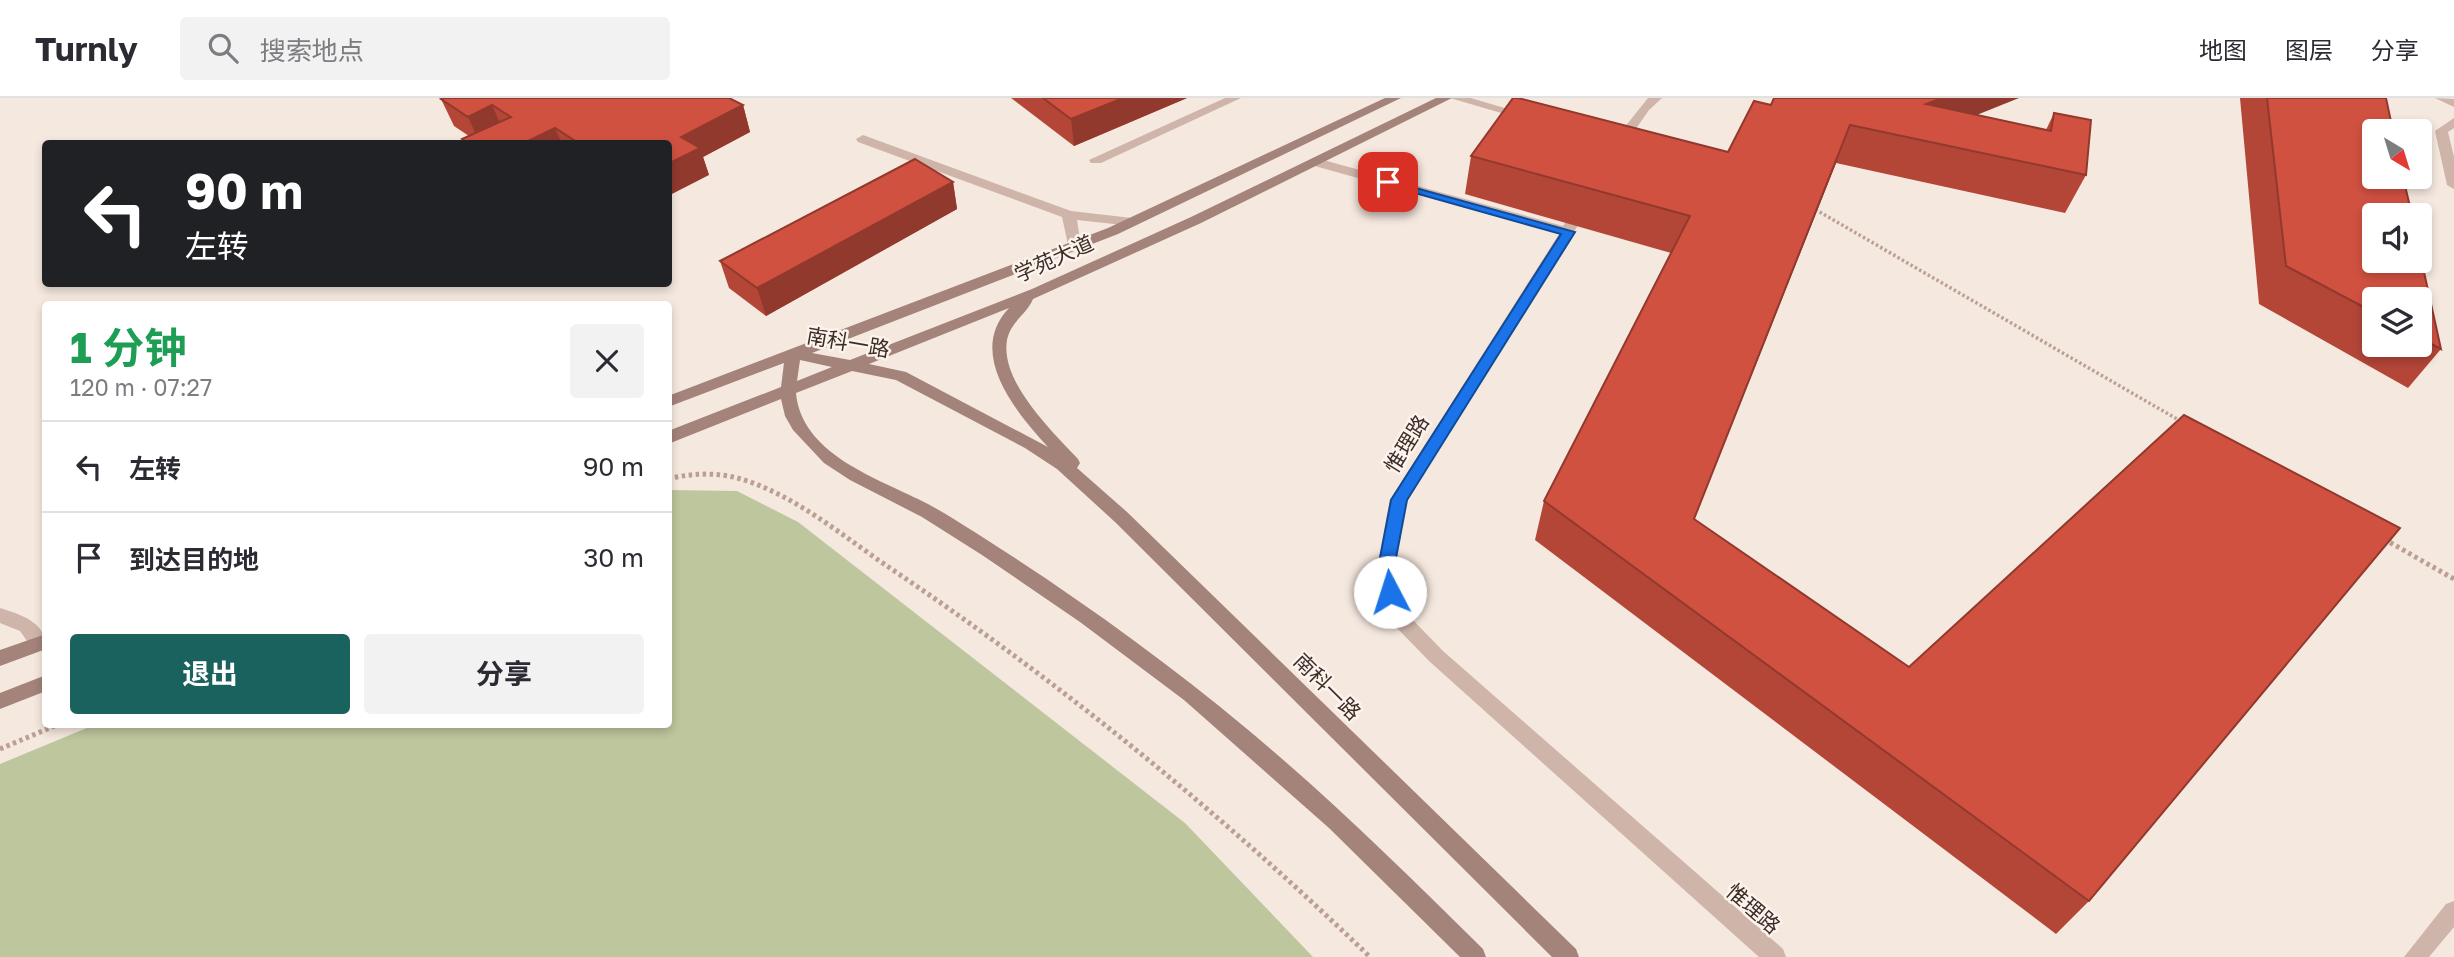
<!DOCTYPE html>
<html lang="zh">
<head>
<meta charset="utf-8">
<style>
	body { margin:0; font-family:"Golos Text","Noto Sans SC",sans-serif; background:#f2f2f3; color:#2b2b33; height:100vh; display:flex; flex-direction:column; font-size:26px; white-space:nowrap }
	* { box-sizing:border-box; margin:0 }
	p { font-size:23px; color:#7c7c81 }
	.icon { flex:none; width:38px; height:38px; fill:none; stroke:currentColor; stroke-width:2; stroke-linecap:round; stroke-linejoin:round }
	.map { position:relative; flex:1; overflow:hidden }
	.panel { position:absolute; left:42px; top:203px; width:630px; height:427px; display:flex; flex-direction:column; background:#fff; border-radius:7px; box-shadow:0 4px 10px #0003 }
	.panel>* { flex:none }
	.hud { position:absolute; left:42px; top:42px; width:630px; height:147px; border-radius:7px; box-shadow:0 4px 10px #0003; background:#202124; color:#fff; overflow:hidden }
	.needle { width:46px; rotate:142deg }
	.fabs { position:absolute; left:2362px; top:21px; display:grid; gap:14px }
	.fabs a { display:grid; place-items:center; width:70px; height:70px; border-radius:7px; background:#fff; box-shadow:0 4px 10px #0003; font-size:35px }
	.pin { position:absolute; display:grid; place-items:center; width:60px; height:60px; color:#fff; margin:-30px; border-radius:14px; box-shadow:0 4px 10px #0006 }
	.me { position:absolute; width:77px; margin:-38px; rotate:355deg; stroke-linejoin:round; filter:drop-shadow(0 0 5px #0008) }
	.turn { display:flex; align-items:center; gap:24px; height:147px; padding:0 28px; font-size:32px }
	.turn .icon { width:91px; height:91px; stroke-width:2.5 }
	.turn b { display:block; font-size:49px; line-height:60px }
	.round { display:grid; place-items:center; flex:none; width:74px; height:74px; border-radius:7px; background:#f2f2f3 }
	.summary { display:flex; align-items:center; justify-content:space-between; height:119px; padding:0 28px }
	h1 { font-size:42px; font-weight:700; line-height:52px; color:#1e9e55 }
	.action { display:flex; gap:14px; margin-top:auto; padding:14px 28px }
	.action a { flex:1; height:80px; border-radius:7px; background:#1a625d; color:#fff; font-size:28px; font-weight:700; line-height:80px; text-align:center }
	.action a+a { background:#f2f2f3; color:#2b2b33 }
	ul { padding:0; list-style:none }
	li { display:flex; align-items:center; gap:21px; height:91px; padding:0 28px; border-top:2px solid #e1e1e2 }
	li div { flex:1 }
	li b { display:block; font-size:26px }
	li em { font-style:normal }
	header { display:flex; align-items:center; gap:42px; box-sizing:border-box; height:98px; padding:0 35px; background:#fff; border-bottom:2px solid #e1e1e2 }
	header strong { font-size:33px }
	nav { display:flex; gap:38px; margin-inline-start:auto; font-size:24px }
	.search { width:490px; height:63px; background:#f2f2f3; display:flex; align-items:center; gap:18px; box-sizing:border-box; padding:0 24px; border-radius:7px; color:#7c7c81; font-size:26px }
	.map>svg:first-child { display:block }
</style>
</head>
<body>
<header>
<strong>Turnly</strong>
<div class="search"><svg class="icon" aria-label="search" viewBox="0 0 24 24"><circle cx="10" cy="10" r="6"/><path d="M15 15l6 6"/></svg>搜索地点</div>
<nav><a>地图</a><a>图层</a><a>分享</a></nav>
</header>
<div class="map">
<svg width="2454" height="859" viewBox="0 0 2454 859">
	<rect width="100%" height="100%" fill="#f5e8df"/>
	<path fill="#bec69d" d="M 669,392 L 737,393 L 798,424 L 1185,725 L 1313,859 L 0,859 L 0,666 L 94,627 L 668,626 Z"/>
	<g fill="none" stroke-linecap="round" stroke-linejoin="round">
		<path stroke="#bb9f93" stroke-width="3.5" stroke-dasharray="2.5 2.5" stroke-linecap="butt" d="M 1811,109 L 2182,324"/>
		<g stroke="#bb9f93" stroke-width="5" stroke-dasharray="3.5 3.5" stroke-linecap="butt">
			<path d="M 668,381 C 692,375 717,374 741,381 C 795,397 844,439 890,470 C 1062,586 1221,715 1370,859"/>
			<path d="M 2384,441 L 2454,481"/>
			<path d="M 0,651 L 59,626"/>
		</g>
		<g fill="#cfb5a9" fill-rule="evenodd">
			<path d="M 1225,0 L 1241,0 L 1101,65 L 1091,65 L 1089,62 Z"/>
			<path d="M 863,37 L 1071,113 L 1132,120 L 1139,124 L 1132,128 L 1077,122 L 1081,148 L 1079,151 L 1069,151 L 1062,119 L 858,44 L 856,41 Z"/>
		</g>
		<g fill="#cfb5a9" fill-rule="evenodd">
			<path d="M 1450,0 L 1471,0 L 1531,18 L 1525,22 Z"/>
			<path d="M 1648,0 L 1662,0 L 1649,12 L 1622,51 L 1612,51 L 1612,45 Z"/>
			<path d="M 2435,0 L 2454,1 L 2454,9 Z"/>
			<path d="M 2454,20 L 2454,30 L 2448,34 L 2454,59 L 2454,91 L 2447,87 L 2435,33 Z"/>
			<path d="M 1316,60 L 1563,128 L 1578,105 L 1583,104 L 1590,108 L 1407,403 L 1396,465 L 1399,494 L 1410,519 L 1443,553 L 1783,851 L 1786,859 L 1759,859 L 1429,563 L 1395,528 L 1381,494 L 1378,465 L 1390,402 L 1559,136 L 1311,67 L 1311,61 Z"/>
			<path d="M 0,510 C 22,517 46,524 46,550 L 32,550 L 20,533 L 0,525 Z"/>
			<path d="M 2454,803 L 2454,829 L 2429,859 L 2404,859 L 2446,806 Z"/>
		</g>
		<g fill="#a3837a" fill-rule="evenodd">
			<path d="M 1385,0 L 1401,0 L 1118,136 L 812,255 L 850,262 L 1032,191 L 1191,119 L 1436,0 L 1452,0 L 1201,125 L 1033,201 C 1027,216 1011,223 1007,242 C 1000,284 1052,333 1078,361 L 1080,365 L 1077,370 L 1127,414 L 1576,851 L 1579,859 L 1552,859 L 1115,424 L 1057,371 L 1025,350 L 896,282 L 852,273 L 796,295 C 801,354 873,379 918,401 C 937,410 955,422 973,433 C 1068,493 1161,559 1247,631 C 1330,700 1407,776 1483,851 L 1486,859 L 1460,859 L 1329,730 L 1184,602 L 1080,524 L 982,457 L 922,419 L 850,382 L 824,365 L 793,332 L 785,318 L 781,301 L 668,346 L 668,333 L 781,289 L 784,265 L 668,309 L 668,298 L 1108,130 ZM 1009,210 C 966,255 1016,314 1048,349 L 906,274 L 869,266 ZM 800,262 L 832,269 L 797,283 Z"/>
			<path d="M 46,536 L 46,551 L 0,568 L 0,552 Z"/>
			<path d="M 46,577 L 46,593 L 0,611 L 0,595 Z"/>
		</g>
	</g>
	<g fill="#b44638" fill-rule="evenodd">
		<path d="M 442,0 L 729,0 L 743,7 L 750,34 L 703,59 L 709,77 L 668,46 L 464,46 L 462,41 L 469,38 L 454,28 L 441,1 Z"/>
		<path d="M 1011,0 L 1187,0 L 1074,48 Z"/>
		<path d="M 2240,0 L 2386,0 L 2441,251 L 2408,290 L 2259,206 ZM 2375,201 L 2420,201 L 2420,247 L 2375,247 Z"/>
		<path d="M 1771,7 L 1977,17 L 2046,32 L 2054,15 L 2086,77 L 2065,115 L 1836,65 L 1694,421 L 2089,803 L 2056,836 L 1535,442 L 1544,403 L 1671,155 L 1465,96 L 1471,58 L 1728,54 Z"/>
		<path d="M 953,84 L 957,111 L 766,218 L 729,190 L 720,163 Z"/>
	</g>
	<g fill="#92392e">
		<path d="M 1123,0 L 1187,0 L 1074,48 L 1071,21 Z"/>
		<path d="M 1942,0 L 2019,0 L 1917,41 L 1926,6 Z"/>
		<path d="M 492,7 L 504,34 L 480,45 L 468,19 Z"/>
		<path d="M 743,7 L 750,34 L 703,59 L 709,77 L 668,98 L 668,66 L 681,39 Z"/>
		<path d="M 1850,27 L 1836,65 L 1679,459 L 1694,421 Z"/>
		<path d="M 555,30 L 562,46 L 522,46 Z"/>
		<path d="M 953,84 L 957,111 L 766,218 L 757,190 Z"/>
	</g>
	<g fill="#d15141" stroke="#92392e" stroke-width="2">
		<path d="M 444,0 L 729,0 L 743,7 L 681,39 L 700,50 L 668,66 L 668,46 L 580,46 L 555,30 L 522,46 L 468,46 L 462,41 L 511,19 L 492,7 L 468,19 L 441,1 Z"/>
		<path d="M 1043,0 L 1123,0 L 1071,21 Z"/>
		<path d="M 1513,0 L 1518,0 L 1728,54 L 1754,3 L 1771,7 L 1774,0 L 1942,0 L 1926,6 L 2051,33 L 2054,15 L 2091,22 L 2086,77 L 1850,27 L 1694,421 L 1909,569 L 2184,317 L 2400,430 L 2089,803 L 1544,403 L 1690,118 L 1471,58 Z"/>
		<path d="M 2267,0 L 2386,0 L 2393,33 L 2375,33 L 2375,79 L 2403,79 L 2412,117 L 2375,117 L 2375,163 L 2420,163 L 2420,156 L 2441,251 L 2420,240 L 2420,201 L 2375,201 L 2375,215 L 2286,168 Z"/>
		<path d="M 915,61 L 953,84 L 757,190 L 720,163 Z"/>
	</g>
	<path fill="#1a73e8" stroke="#114b97" stroke-width="2" d="M 1383,81 L 1575,134 L 1407,402 L 1395,465 L 1399,494 L 1390,500 L 1382,494 L 1379,465 L 1391,402 L 1561,136 L 1383,86 Z"/>
	<g text-anchor="middle" stroke-width="5" stroke-linejoin="round" paint-order="stroke">
		<g font-size="21" fill="#3c2d29" stroke="#fcf3ec">
			<text transform="translate(1054 161) rotate(-24)" y="7">学苑大道</text>
			<text transform="translate(848 245) rotate(10)" y="7">南科一路</text>
			<text transform="translate(1407 346) rotate(-58)" y="7">惟理路</text>
			<text transform="translate(1327 589) rotate(45)" y="7">南科一路</text>
			<text transform="translate(1753 811) rotate(41)" y="7">惟理路</text>
		</g>
	</g>
</svg>
<div class="fabs">
<a><svg class="needle" viewBox="-14 -14 28 28"><path d="M0-13l5 13h-10z" fill="#e53935"/><path d="M0 13l5-13h-10z" fill="#7c7c81"/></svg></a>
<a><svg class="icon" aria-label="sound" viewBox="0 0 24 24"><path d="M4 9h4l5-4v14l-5-4H4zM17 9q2 3 0 6"/></svg></a>
<a><svg class="icon" aria-label="layers" viewBox="0 0 24 24"><path d="M12 4l9 5-9 5-9-5zM3 14l9 5 9-5"/></svg></a>
</div>
<div class="pin" style="left:1388px;top:84px;background:#d93025"><svg class="icon" aria-label="arrive" viewBox="0 0 24 24"><path d="M6 21V4h12l-3 4 3 4H6"/></svg></div>
<svg class="me" style="left:1390px;top:494px" viewBox="-20 -20 40 40"><circle r="19" fill="#fff"/><path d="M0-13L10 11 0 6-10 11z" fill="#1a73e8"/></svg>
<div class="hud">
<div class="turn"><svg class="icon" aria-label="left" viewBox="0 0 24 24"><path d="M17 20v-9H6M10 6l-5 5 5 5"/></svg><div><b>90 m</b>左转</div></div>
</div>
<section class="panel">
<div class="summary"><div><h1>1 分钟</h1><p>120 m · 07:27</p></div><a class="round"><svg class="icon" aria-label="close" viewBox="0 0 24 24"><path d="M6 6l12 12M18 6L6 18"/></svg></a></div>
<ul>
<li><svg class="icon" aria-label="left" viewBox="0 0 24 24"><path d="M17 20v-9H6M10 6l-5 5 5 5"/></svg><div><b>左转</b></div><em>90 m</em></li>
<li><svg class="icon" aria-label="arrive" viewBox="0 0 24 24"><path d="M6 21V4h12l-3 4 3 4H6"/></svg><div><b>到达目的地</b></div><em>30 m</em></li>
</ul>
<div class="action"><a>退出</a><a>分享</a></div>
</section>
</div>
</body>
</html>
